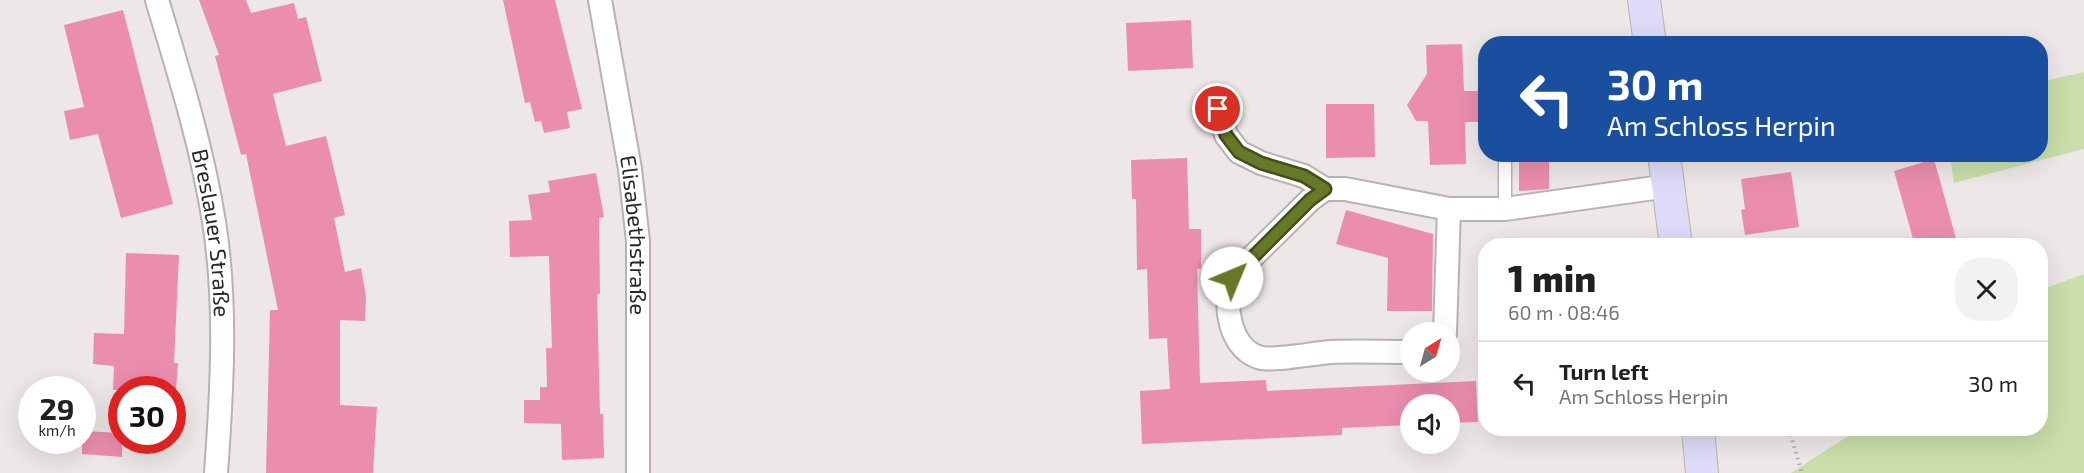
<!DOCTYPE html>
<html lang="en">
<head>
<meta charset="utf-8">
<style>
	body { margin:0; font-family:"Exo 2",sans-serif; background:#f2f2f2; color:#202124; height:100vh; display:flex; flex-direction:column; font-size:22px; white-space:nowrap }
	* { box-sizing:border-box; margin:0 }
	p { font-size:20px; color:#757577 }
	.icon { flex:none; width:33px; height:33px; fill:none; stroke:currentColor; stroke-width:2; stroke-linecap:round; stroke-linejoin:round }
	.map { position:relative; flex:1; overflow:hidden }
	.drawer { position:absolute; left:1478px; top:238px; width:570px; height:198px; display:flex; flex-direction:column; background:#fff; border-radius:24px; box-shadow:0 6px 24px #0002 }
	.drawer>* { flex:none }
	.banner { position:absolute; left:1478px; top:36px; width:570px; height:126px; border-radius:24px; box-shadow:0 6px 24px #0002; background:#1a4fa0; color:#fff; overflow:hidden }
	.needle { width:39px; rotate:37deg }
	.fabs { position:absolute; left:1400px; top:322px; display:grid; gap:12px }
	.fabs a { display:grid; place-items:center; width:60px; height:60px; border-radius:50%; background:#fff; box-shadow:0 6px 24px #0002; font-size:30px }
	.speed { position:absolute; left:18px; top:376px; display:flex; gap:12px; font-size:30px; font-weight:700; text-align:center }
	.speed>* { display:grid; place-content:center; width:78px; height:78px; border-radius:50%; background:#fff; box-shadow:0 6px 24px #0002; line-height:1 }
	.speed small { font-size:15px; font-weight:400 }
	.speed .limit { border:9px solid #d22; background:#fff; color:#111 }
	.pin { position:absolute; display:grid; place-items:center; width:51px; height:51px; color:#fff; margin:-26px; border:3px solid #fff; border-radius:50%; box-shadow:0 2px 6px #0007 }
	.me { position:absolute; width:66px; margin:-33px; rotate:45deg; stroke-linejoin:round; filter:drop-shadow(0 0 4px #0008) }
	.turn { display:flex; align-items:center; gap:21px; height:126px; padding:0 30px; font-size:27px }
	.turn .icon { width:78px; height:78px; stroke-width:2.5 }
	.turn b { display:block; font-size:42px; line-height:51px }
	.round { display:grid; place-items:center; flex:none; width:63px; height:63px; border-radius:24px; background:#f2f2f2 }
	.head { display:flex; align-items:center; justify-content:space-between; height:102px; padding:0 30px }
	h1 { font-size:36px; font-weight:800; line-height:45px }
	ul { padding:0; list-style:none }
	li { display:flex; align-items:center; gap:18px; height:84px; padding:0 30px; border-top:2px solid #e0e0e0 }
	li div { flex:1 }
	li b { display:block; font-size:22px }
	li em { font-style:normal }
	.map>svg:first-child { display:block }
</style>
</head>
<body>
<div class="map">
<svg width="2084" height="473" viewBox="0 0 2084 473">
	<rect width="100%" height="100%" fill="#ede8e7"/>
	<g fill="#c9deaa">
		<path d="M 2084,72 L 2084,149 L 1954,183 L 1950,155 L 2040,154 L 2040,82 Z"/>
		<path d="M 2084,274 L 2084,473 L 1791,473 L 1859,429 L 2040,429 L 2040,290 Z"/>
	</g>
	<g fill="#eb8dae">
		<path d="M 199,0 L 246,0 L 251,13 L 294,3 L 298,19 L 306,17 L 322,81 L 273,94 L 286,146 L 326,136 L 345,215 L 334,218 L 345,272 L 361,268 L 366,297 L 365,321 L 340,320 L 340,405 L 377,407 L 373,473 L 266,473 L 270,310 L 278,310 L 246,154 L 241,155 L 215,56 L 219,55 Z"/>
		<path d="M 503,0 L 555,0 L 582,109 L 567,112 L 570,128 L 544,133 L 541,121 L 535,122 L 530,102 L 525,103 Z"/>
		<path d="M 123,10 L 173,204 L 121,218 L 98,134 L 70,140 L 64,111 L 84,107 L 64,25 Z"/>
		<path d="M 1191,20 L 1193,68 L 1128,71 L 1126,23 Z"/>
		<path d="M 1462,44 L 1464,91 L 1485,91 L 1485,122 L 1465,122 L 1466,164 L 1430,165 L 1428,121 L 1416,121 L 1407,105 L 1427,74 L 1426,45 Z"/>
		<path d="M 1326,104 L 1374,104 L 1375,157 L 1326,158 Z"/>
		<path d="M 1519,154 L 1549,154 L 1549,189 L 1519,191 Z"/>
		<path d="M 1187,158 L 1189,229 L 1201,229 L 1201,268 L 1197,269 L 1200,383 L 1266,380 L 1267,391 L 1476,381 L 1478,422 L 1449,423 L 1449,405 L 1410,405 L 1410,425 L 1342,428 L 1342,435 L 1142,444 L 1140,391 L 1170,389 L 1167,338 L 1149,339 L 1147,269 L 1137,270 L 1136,199 L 1132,199 L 1131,160 Z"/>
		<path d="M 1934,159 L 1958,246 L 1915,246 L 1894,171 Z"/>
		<path d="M 1791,172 L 1799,227 L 1745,235 L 1741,210 L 1745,209 L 1741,179 Z"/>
		<path d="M 596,173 L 604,217 L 599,218 L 600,294 L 597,294 L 600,414 L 603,414 L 604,458 L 562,460 L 561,424 L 524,423 L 524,400 L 540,400 L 540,387 L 547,387 L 546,348 L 552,348 L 549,256 L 510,257 L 509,221 L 532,220 L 528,195 L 550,192 L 548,181 Z"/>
		<path d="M 1346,210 L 1433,234 L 1432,311 L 1387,311 L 1388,258 L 1336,244 Z"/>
		<path d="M 126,253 L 179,255 L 174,363 L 178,363 L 176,390 L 113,390 L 114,366 L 93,364 L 94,333 L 124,334 Z"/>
		<path d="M 82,431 L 122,433 L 122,457 L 82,454 Z"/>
	</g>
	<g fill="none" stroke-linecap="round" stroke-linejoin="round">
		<defs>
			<path id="service" d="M 1505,154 L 1505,209"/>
			<g id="minor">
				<path id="s1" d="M 157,0 C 179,73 202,146 214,222 C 227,303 222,391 216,473"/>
				<path id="s2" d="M 600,0 L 630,169 L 638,241 L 638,473"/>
				<path d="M 1218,109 L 1226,135 L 1239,152 L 1261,163 L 1304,176 L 1325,189 L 1345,189 L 1449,209 L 1505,209 L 1668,186"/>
				<path d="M 1325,189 L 1310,200 L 1232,277 C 1223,303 1229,347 1258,357 C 1271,362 1315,353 1331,352 C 1357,351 1384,352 1410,352"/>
				<path d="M 1445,333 L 1449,209"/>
			</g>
			<g id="secondary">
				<path d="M 1644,0 L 1650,44"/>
				<path d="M 1664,154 L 1676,246"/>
				<path d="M 1698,429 L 1702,473"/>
			</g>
		</defs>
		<use href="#service" stroke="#b7b3b1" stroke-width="15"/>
		<use href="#minor" stroke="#b7b3b1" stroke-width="26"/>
		<use href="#secondary" stroke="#b7b3b1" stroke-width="34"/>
		<path stroke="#b0acab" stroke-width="4" stroke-dasharray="1.5 4.5" stroke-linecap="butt" d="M 1789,429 L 1802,473"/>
		<use href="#service" stroke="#fff" stroke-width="12"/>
		<use href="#minor" stroke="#fff" stroke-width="22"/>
		<use href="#secondary" stroke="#dedaf8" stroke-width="32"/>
	</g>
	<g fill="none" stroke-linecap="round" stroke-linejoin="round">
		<defs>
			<path id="route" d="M 1218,109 L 1226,135 L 1239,152 L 1261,163 L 1304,176 L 1325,189 L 1310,200 L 1232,278"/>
		</defs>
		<use href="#route" stroke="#434f1a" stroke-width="15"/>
		<use href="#route" stroke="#677928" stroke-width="10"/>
	</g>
	<g text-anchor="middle" stroke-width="4.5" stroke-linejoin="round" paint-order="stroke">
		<g font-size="22" fill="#292726" stroke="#ede8e7">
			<text dy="8" stroke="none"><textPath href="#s1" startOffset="240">Breslauer Straße</textPath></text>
			<text dy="8" stroke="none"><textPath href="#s2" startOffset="238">Elisabethstraße</textPath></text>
		</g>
	</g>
</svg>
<div class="fabs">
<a><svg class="needle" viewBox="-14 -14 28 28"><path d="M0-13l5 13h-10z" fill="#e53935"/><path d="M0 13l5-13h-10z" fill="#757577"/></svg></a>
<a><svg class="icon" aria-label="sound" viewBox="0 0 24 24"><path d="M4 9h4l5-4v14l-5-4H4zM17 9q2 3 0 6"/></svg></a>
</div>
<div class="speed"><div>29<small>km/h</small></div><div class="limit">30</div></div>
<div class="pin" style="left:1218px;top:109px;background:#d93025"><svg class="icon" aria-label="arrive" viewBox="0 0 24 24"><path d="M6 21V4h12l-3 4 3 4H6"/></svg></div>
<svg class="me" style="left:1232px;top:278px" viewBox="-20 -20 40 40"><circle r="19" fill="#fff"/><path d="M0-13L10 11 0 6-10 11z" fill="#677928"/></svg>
<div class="banner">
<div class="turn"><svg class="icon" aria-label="left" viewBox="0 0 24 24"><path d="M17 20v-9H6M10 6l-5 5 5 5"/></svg><div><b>30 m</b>Am Schloss Herpin</div></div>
</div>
<section class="drawer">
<div class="head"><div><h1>1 min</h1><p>60 m · 08:46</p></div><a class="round"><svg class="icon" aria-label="close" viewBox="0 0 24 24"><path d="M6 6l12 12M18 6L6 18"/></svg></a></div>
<ul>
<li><svg class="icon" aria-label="left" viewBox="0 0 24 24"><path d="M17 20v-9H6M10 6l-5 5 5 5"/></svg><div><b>Turn left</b><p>Am Schloss Herpin</p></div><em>30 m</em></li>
</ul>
</section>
</div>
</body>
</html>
